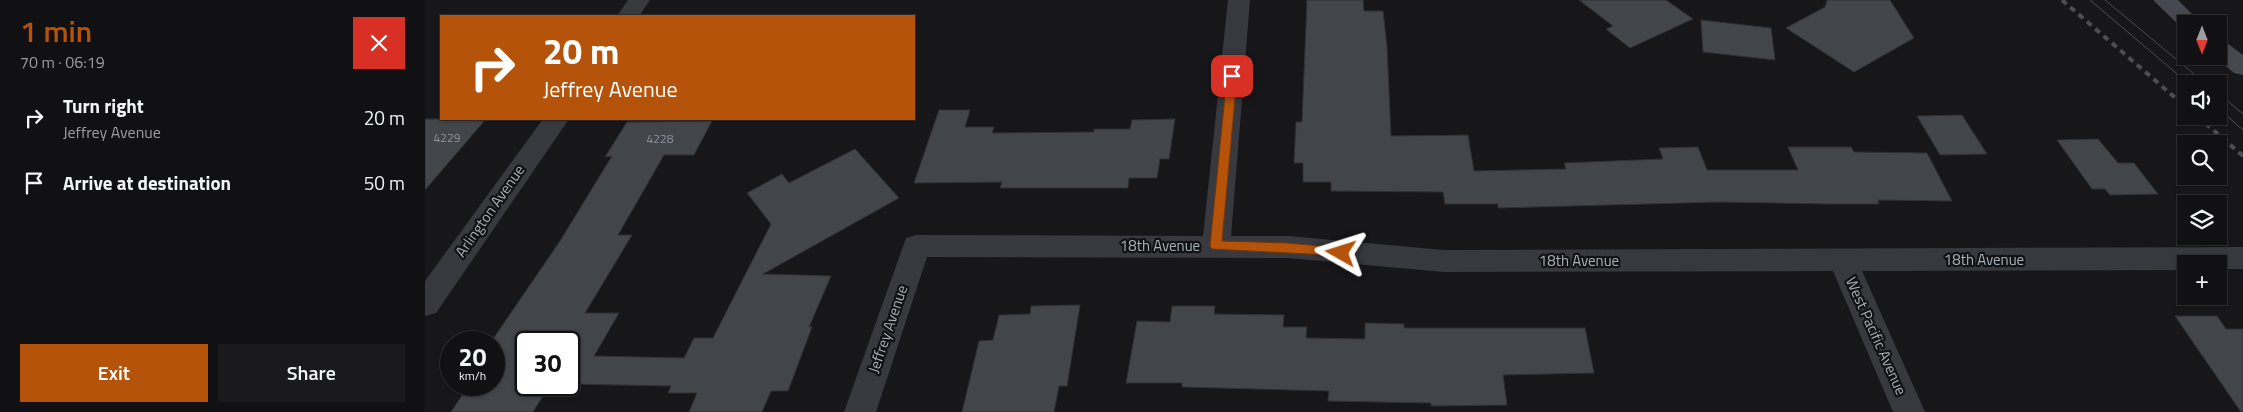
<!DOCTYPE html>
<html lang="en">
<head>
<meta charset="utf-8">
<style>
	body { margin:0; font-family:"Titillium Web",sans-serif; background:#1a1a1c; color:#f1f3f6; height:100vh; display:flex; flex-direction:column; font-size:19px; white-space:nowrap }
	* { box-sizing:border-box; margin:0 }
	p { font-size:16px; color:#9c9da0 }
	.icon { flex:none; width:28px; height:28px; fill:none; stroke:currentColor; stroke-width:2; stroke-linecap:round; stroke-linejoin:round }
	.map { position:relative; flex:1; overflow:hidden }
	.side { display:flex; flex-direction:column; background:#111113; width:425px }
	.side>* { flex:none }
	.hud { position:absolute; left:15px; top:15px; width:475px; height:105px; border-radius:0px; box-shadow:0 1px 4px #0004,0 0 0 1px #303133; background:#b45309; color:#fff; overflow:hidden }
	.needle { width:32px; rotate:180deg }
	.controls { position:absolute; left:1752px; top:15px; display:grid; gap:10px }
	.controls a { display:grid; place-items:center; width:50px; height:50px; border-radius:0px; background:#111113; box-shadow:0 1px 4px #0004,0 0 0 1px #303133; font-size:25px }
	.speed { position:absolute; left:15px; top:331px; display:flex; gap:10px; font-size:25px; font-weight:700; text-align:center }
	.speed>* { display:grid; place-content:center; width:65px; height:65px; border-radius:50%; background:#111113; box-shadow:0 1px 4px #0004,0 0 0 1px #303133; line-height:1 }
	.speed small { font-size:12px; font-weight:400 }
	.speed .limit { border:2px solid #111; border-radius:8px; background:#fff; color:#111 }
	.pin { position:absolute; display:grid; place-items:center; width:42px; height:42px; color:#fff; margin:-21px; border-radius:10px; box-shadow:0 2px 8px #0006 }
	.me { position:absolute; width:55px; margin:-28px; rotate:276deg; stroke-linejoin:round; filter:drop-shadow(0 0 4px #0008) }
	.turn { display:flex; align-items:center; gap:18px; height:105px; padding:0 20px; font-size:22px }
	.turn .icon { width:65px; height:65px; stroke-width:2.5 }
	.turn b { display:block; font-size:35px; line-height:42px }
	.round { display:grid; place-items:center; flex:none; width:52px; height:52px; border-radius:0px; background:#1a1a1c }
	.overview { display:flex; align-items:center; justify-content:space-between; height:85px; padding:0 20px }
	h1 { font-size:30px; font-weight:600; line-height:38px; color:#b45309 }
	.button { display:flex; gap:10px; margin-top:auto; padding:10px 20px }
	.button a { flex:1; height:58px; border-radius:0px; background:#b45309; color:#fff; font-size:20px; font-weight:600; line-height:58px; text-align:center }
	.button a+a { background:#1a1a1c; color:#f1f3f6 }
	ul { padding:0; list-style:none }
	li { display:flex; align-items:center; gap:15px; height:65px; padding:0 20px }
	li div { flex:1 }
	li b { display:block; font-size:19px }
	li em { font-style:normal }
	main { display:flex; flex:1; min-height:0 }
	.map>svg:first-child { display:block }
</style>
</head>
<body>
<main>
<section class="side">
<div class="overview"><div><h1>1 min</h1><p>70 m · 06:19</p></div><a class="round" style="background:#d93025;color:#fff"><svg class="icon" aria-label="close" viewBox="0 0 24 24"><path d="M6 6l12 12M18 6L6 18"/></svg></a></div>
<ul>
<li><svg class="icon" aria-label="right" viewBox="0 0 24 24"><path d="M7 20v-9h11M14 6l5 5-5 5"/></svg><div><b>Turn right</b><p>Jeffrey Avenue</p></div><em>20 m</em></li>
<li><svg class="icon" aria-label="arrive" viewBox="0 0 24 24"><path d="M6 21V4h12l-3 4 3 4H6"/></svg><div><b>Arrive at destination</b></div><em>50 m</em></li>
</ul>
<div class="button"><a>Exit</a><a>Share</a></div>
</section>
<div class="map">
<svg width="1818" height="412" viewBox="0 0 1818 412">
	<rect width="100%" height="100%" fill="#171719"/>
	<g fill="#424549" stroke="#303135">
		<path d="M 882,0 L 938,0 L 939,11 L 958,11 L 962,47 L 966,136 L 1043,135 L 1049,171 L 1141,169 L 1139,163 L 1238,159 L 1234,148 L 1273,147 L 1282,170 L 1373,170 L 1363,147 L 1426,147 L 1429,152 L 1502,153 L 1527,201 L 1453,200 L 1454,204 L 1403,204 L 1296,202 L 1073,208 L 1073,204 L 1020,204 L 1018,192 L 906,191 L 906,182 L 878,182 L 878,163 L 869,163 L 871,122 L 877,122 Z"/>
		<path d="M 1154,0 L 1241,0 L 1268,19 L 1205,48 L 1181,29 L 1188,26 Z"/>
		<path d="M 1402,0 L 1465,0 L 1489,38 L 1429,72 L 1361,28 L 1400,7 Z"/>
		<path d="M 1276,20 L 1346,28 L 1350,60 L 1278,52 Z"/>
		<path d="M 514,110 L 545,110 L 540,127 L 569,127 L 567,133 L 669,132 L 669,129 L 705,129 L 707,120 L 750,119 L 744,159 L 735,159 L 732,178 L 704,178 L 703,188 L 575,188 L 577,182 L 489,183 Z"/>
		<path d="M 1537,115 L 1562,154 L 1515,155 L 1492,116 Z"/>
		<path d="M 0,119 L 61,119 L 0,190 Z"/>
		<path d="M 287,121 L 269,155 L 239,155 L 193,235 L 207,235 L 160,313 L 194,313 L 169,356 L 259,358 L 269,338 L 288,338 L 346,224 L 322,193 L 357,174 L 364,183 L 430,149 L 474,198 L 338,274 L 406,276 L 384,327 L 387,327 L 363,391 L 346,391 L 337,412 L 264,412 L 272,393 L 243,393 L 246,386 L 144,384 L 144,342 L 101,342 L 101,385 L 125,385 L 108,412 L 26,412 L 44,385 L 69,385 L 69,350 L 74,342 L 66,342 L 135,241 L 187,156 L 180,157 L 202,122 Z"/>
		<path d="M 1673,139 L 1693,163 L 1709,163 L 1733,194 L 1685,195 L 1680,189 L 1667,189 L 1632,140 Z"/>
		<path d="M 655,305 L 642,386 L 634,386 L 629,412 L 537,412 L 554,341 L 568,340 L 574,315 L 605,314 L 606,306 Z"/>
		<path d="M 747,306 L 790,306 L 789,314 L 859,315 L 858,327 L 882,327 L 881,338 L 940,339 L 940,323 L 979,324 L 979,328 L 1160,328 L 1169,373 L 1078,375 L 1082,405 L 1006,406 L 1006,403 L 903,401 L 904,391 L 757,387 L 757,383 L 701,383 L 712,321 L 745,322 Z"/>
		<path d="M 1750,316 L 1792,316 L 1801,329 L 1818,329 L 1818,412 L 1816,412 Z"/>
	</g>
	<g fill="none" stroke-linecap="round" stroke-linejoin="round">
		<g fill="#37393e" fill-rule="evenodd">
			<path d="M 203,0 L 225,0 L 214,16 L 192,16 Z"/>
			<path d="M 803,0 L 825,0 L 806,236 L 863,236 L 1019,250 L 1818,247 L 1818,269 L 1794,269 L 1794,264 L 1761,264 L 1761,270 L 1437,271 L 1500,412 L 1468,412 L 1408,271 L 1019,272 L 863,258 L 502,257 L 451,412 L 419,412 L 481,238 L 491,235 L 778,236 Z"/>
			<path d="M 118,119 L 144,119 L 11,313 L 0,316 L 0,281 Z"/>
		</g>
		<g fill="#45484e" fill-rule="evenodd">
			<path d="M 1728,0 L 1753,0 L 1777,24 L 1761,24 L 1761,30 L 1758,29 Z"/>
			<path d="M 1794,40 L 1802,43 L 1818,55 L 1818,75 L 1809,73 L 1789,56 L 1794,56 Z"/>
		</g>
		<g stroke="#4a4d53" stroke-width="1">
			<path d="M 1665,0 L 1764,84"/>
			<path d="M 1680,0 L 1781,84"/>
			<path d="M 1794,94 L 1818,114"/>
			<path d="M 1794,109 L 1818,130"/>
		</g>
		<g stroke="#4a4d53" stroke-width="4" stroke-dasharray="6 5" stroke-linecap="butt">
			<path d="M 1637,0 L 1761,107"/>
			<path d="M 1772,116 L 1818,156"/>
		</g>
	</g>
	<path fill="#b45309" stroke="#753606" d="M 807,72 L 812,76 L 797,241 L 863,243 L 916,248 L 922,253 L 921,256 L 787,249 L 785,246 L 802,76 Z"/>
	<g text-anchor="middle" stroke-width="4.5" stroke-linejoin="round" paint-order="stroke">
		<g font-size="12" fill="#8e949d">
			<text x="22" y="142">4229</text>
			<text x="235" y="143">4228</text>
		</g>
		<g font-size="15" fill="#a8afb9" stroke="#121214">
			<text transform="translate(65 211) rotate(-55)" y="5">Arlington Avenue</text>
			<text x="735" y="251">18th Avenue</text>
			<text x="1559" y="265">18th Avenue</text>
			<text x="1154" y="266">18th Avenue</text>
			<text transform="translate(463 329) rotate(-71)" y="5">Jeffrey Avenue</text>
			<text transform="translate(1451 336) rotate(66)" y="5">West Pacific Avenue</text>
		</g>
	</g>
</svg>
<div class="controls">
<a><svg class="needle" viewBox="-14 -14 28 28"><path d="M0-13l5 13h-10z" fill="#e53935"/><path d="M0 13l5-13h-10z" fill="#9c9da0"/></svg></a>
<a><svg class="icon" aria-label="sound" viewBox="0 0 24 24"><path d="M4 9h4l5-4v14l-5-4H4zM17 9q2 3 0 6"/></svg></a>
<a><svg class="icon" aria-label="search" viewBox="0 0 24 24"><circle cx="10" cy="10" r="6"/><path d="M15 15l6 6"/></svg></a>
<a><svg class="icon" aria-label="layers" viewBox="0 0 24 24"><path d="M12 4l9 5-9 5-9-5zM3 14l9 5 9-5"/></svg></a>
<a>+</a>
</div>
<div class="speed"><div>20<small>km/h</small></div><div class="limit">30</div></div>
<div class="pin" style="left:807px;top:76px;background:#d93025"><svg class="icon" aria-label="arrive" viewBox="0 0 24 24"><path d="M6 21V4h12l-3 4 3 4H6"/></svg></div>
<svg class="me" style="left:916px;top:253px" viewBox="-20 -20 40 40"><path d="M0-17L14 15 0 8-14 15z" fill="#b45309" stroke="#fff" stroke-width="4"/></svg>
<div class="hud">
<div class="turn"><svg class="icon" aria-label="right" viewBox="0 0 24 24"><path d="M7 20v-9h11M14 6l5 5-5 5"/></svg><div><b>20 m</b>Jeffrey Avenue</div></div>
</div>
</div>
</main>
</body>
</html>
